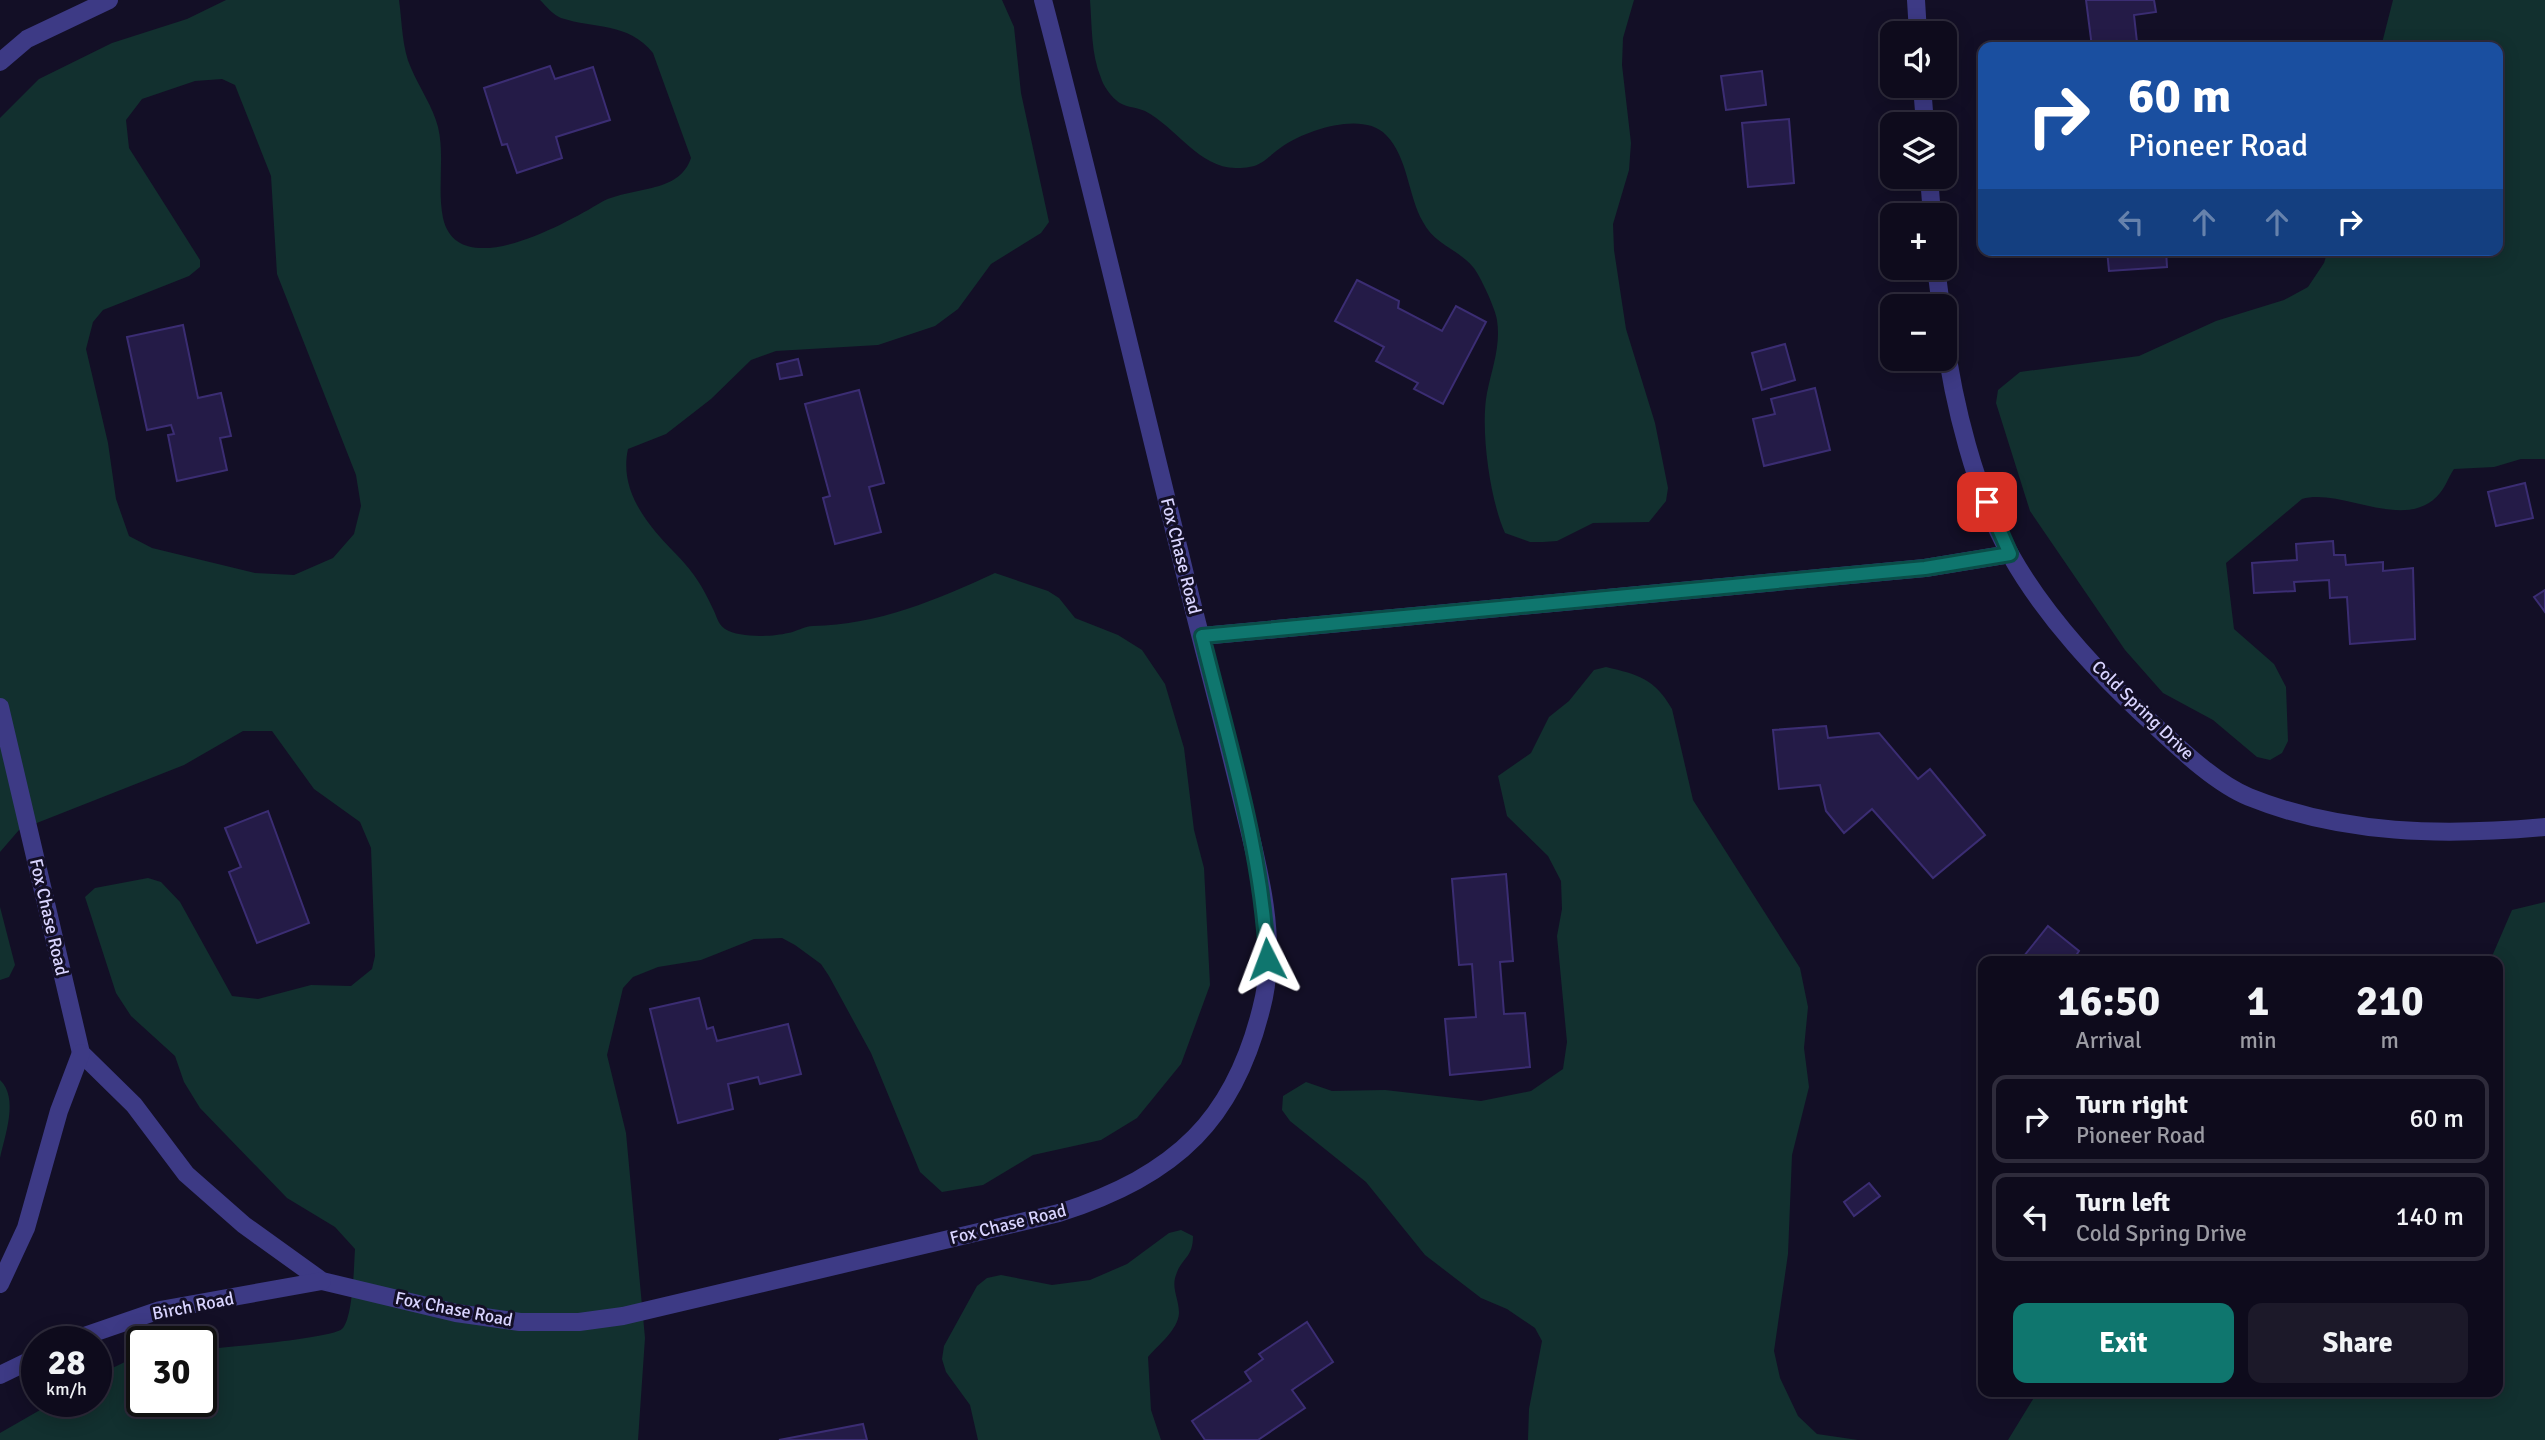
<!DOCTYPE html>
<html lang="en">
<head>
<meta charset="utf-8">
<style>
	body { margin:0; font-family:Signika,sans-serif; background:#1c1929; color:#f1f3f6; height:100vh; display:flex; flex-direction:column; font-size:26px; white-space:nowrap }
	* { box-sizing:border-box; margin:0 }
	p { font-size:23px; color:#9b9ba3 }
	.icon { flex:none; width:38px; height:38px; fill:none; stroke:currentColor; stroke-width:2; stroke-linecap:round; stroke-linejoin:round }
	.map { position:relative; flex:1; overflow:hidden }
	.details { position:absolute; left:1978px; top:956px; width:525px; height:441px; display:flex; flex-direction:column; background:#0e0b1c; border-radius:14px; box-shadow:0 4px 18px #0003,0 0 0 2px #2e2b3b }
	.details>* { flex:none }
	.top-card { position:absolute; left:1978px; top:42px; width:525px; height:214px; border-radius:14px; box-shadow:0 4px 18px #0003,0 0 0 2px #2e2b3b; background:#1a4fa0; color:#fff; overflow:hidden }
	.controls { position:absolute; left:1880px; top:21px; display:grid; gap:14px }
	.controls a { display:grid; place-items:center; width:77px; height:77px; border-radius:14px; background:#0e0b1c; box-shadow:0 4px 18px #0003,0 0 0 2px #2e2b3b; font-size:35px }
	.speed { position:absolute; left:21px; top:1326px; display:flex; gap:14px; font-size:35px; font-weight:700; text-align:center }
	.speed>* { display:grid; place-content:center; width:91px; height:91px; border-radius:50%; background:#0e0b1c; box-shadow:0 4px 18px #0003,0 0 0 2px #2e2b3b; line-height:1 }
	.speed small { font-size:18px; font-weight:400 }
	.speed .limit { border:4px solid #111; border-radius:10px; background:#fff; color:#111 }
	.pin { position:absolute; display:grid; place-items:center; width:60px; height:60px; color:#fff; margin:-30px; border-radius:14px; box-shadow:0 4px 10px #0006 }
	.me { position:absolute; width:77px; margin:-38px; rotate:357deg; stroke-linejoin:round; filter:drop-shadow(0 0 5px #0008) }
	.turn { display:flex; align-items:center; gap:24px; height:147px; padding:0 35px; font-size:32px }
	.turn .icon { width:91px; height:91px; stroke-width:2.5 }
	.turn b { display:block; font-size:49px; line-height:60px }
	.lanes { display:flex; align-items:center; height:66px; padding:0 35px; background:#0003; justify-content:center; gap:35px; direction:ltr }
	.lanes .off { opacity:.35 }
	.eta { display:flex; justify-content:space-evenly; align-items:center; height:119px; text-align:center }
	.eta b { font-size:42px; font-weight:800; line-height:49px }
	.primary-button { display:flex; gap:14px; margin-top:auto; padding:14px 35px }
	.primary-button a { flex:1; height:80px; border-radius:14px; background:#0f766e; color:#fff; font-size:28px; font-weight:800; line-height:80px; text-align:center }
	.primary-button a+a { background:#1c1929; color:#f1f3f6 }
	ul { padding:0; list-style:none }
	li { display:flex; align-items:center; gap:21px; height:88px; margin:0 14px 10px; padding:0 21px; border:4px solid #2e2b3b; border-radius:14px }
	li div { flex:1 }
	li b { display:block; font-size:26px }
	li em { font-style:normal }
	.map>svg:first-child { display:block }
</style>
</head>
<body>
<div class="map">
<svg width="2545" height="1440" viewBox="0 0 2545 1440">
	<rect width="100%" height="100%" fill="#130f26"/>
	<g fill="#12302f" fill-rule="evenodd">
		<path d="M 226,0 L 399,0 C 402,21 402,49 411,68 C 419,87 433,107 438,127 C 445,156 437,188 443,218 C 458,285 568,222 600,203 C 629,186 679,195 691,158 L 653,53 C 628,22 595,29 561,18 C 553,15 546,6 540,0 L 1002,0 L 1014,27 L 1021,93 L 1049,222 L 1041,233 L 991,264 L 958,309 L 935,326 L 878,345 L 776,351 L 751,360 L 711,399 L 666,434 L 628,449 C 619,490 646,523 673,551 C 693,571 702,585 714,611 C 717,618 719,625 725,629 C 739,638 772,637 788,633 C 796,632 804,626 813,626 C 877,625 937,600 995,573 L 1048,591 L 1059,598 L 1075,618 L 1118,635 L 1142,650 L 1165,684 L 1184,748 L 1194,830 L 1204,868 L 1210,985 L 1181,1064 L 1137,1118 L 1101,1140 L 1033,1155 L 983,1185 L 942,1192 L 920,1172 L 871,1053 L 829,976 L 821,964 L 795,945 L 782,938 L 754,939 L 701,960 L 658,967 L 633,977 L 623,988 L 607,1055 L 626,1133 L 645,1338 L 638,1440 L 0,1440 L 0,1433 L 54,1402 L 96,1402 L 96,1376 L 129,1360 L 142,1358 L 142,1402 L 201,1402 L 201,1350 C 225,1347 329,1339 342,1329 C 353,1319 354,1265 355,1249 L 335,1227 L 287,1198 L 200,1108 L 184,1082 L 175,1056 L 131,1016 L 116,993 L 85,897 L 95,888 L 148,878 L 161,882 L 180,902 L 232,996 L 258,999 L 311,985 L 351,986 L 372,969 L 375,956 L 371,848 L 360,822 L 314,789 L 272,731 L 243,731 L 184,765 L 19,830 L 0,852 L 0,118 L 39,79 L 112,43 L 187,19 ZM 222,79 L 235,85 L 271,176 L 277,274 L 356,475 L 361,506 L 354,534 L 333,558 L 294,575 L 255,573 L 152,548 L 129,536 L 116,499 L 108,443 L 86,349 L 93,322 L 103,310 L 189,276 L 200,267 L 200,260 L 129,148 L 126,120 L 142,99 L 195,81 Z"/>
		<path d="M 1090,0 L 1634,0 L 1623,38 L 1622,65 L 1631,143 L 1629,170 L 1613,224 L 1614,250 L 1626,329 L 1655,423 L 1668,488 L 1666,501 L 1649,522 L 1593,523 L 1557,541 L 1543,542 L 1530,542 L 1505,533 C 1490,500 1480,429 1487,393 C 1492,368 1501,346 1497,320 C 1496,310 1480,275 1473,267 C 1458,249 1434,244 1423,222 C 1408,196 1408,157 1386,135 C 1363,111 1307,130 1283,146 C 1265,158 1263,168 1237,168 C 1200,169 1176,127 1145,111 C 1136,107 1122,107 1116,100 C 1110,95 1103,85 1101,78 C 1091,54 1092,26 1090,0 Z"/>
		<path d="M 2393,0 L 2545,0 L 2545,459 L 2521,459 L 2494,467 L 2454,469 C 2449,476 2446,486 2440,493 C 2407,534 2341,487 2302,499 L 2226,563 L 2234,629 L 2274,664 L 2286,687 L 2288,741 L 2282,753 L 2270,760 L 2257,757 L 2213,720 L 2163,693 L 2125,650 L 2030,511 L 1996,403 L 1998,390 L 2020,372 L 2139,356 L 2216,321 L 2284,300 L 2308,287 L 2324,263 L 2328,250 L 2497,250 L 2497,47 L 2381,47 Z"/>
		<path d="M 1606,667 C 1639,675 1654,678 1672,709 L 1693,800 L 1800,968 L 1808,1007 L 1804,1048 L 1809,1087 L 1792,1155 L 1788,1254 L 1774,1351 L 1780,1378 L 1798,1416 L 1817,1434 L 1858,1440 L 1908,1440 L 1528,1440 L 1529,1409 L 1542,1341 L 1535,1328 L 1507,1309 L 1481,1298 L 1425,1255 L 1366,1182 L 1290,1121 L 1282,1110 L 1283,1096 L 1306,1082 L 1332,1091 L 1385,1090 L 1481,1101 L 1531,1091 L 1563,1069 L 1567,1042 L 1557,936 L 1562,909 L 1561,881 L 1548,856 L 1507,816 L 1498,776 L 1531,753 L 1549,717 L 1569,701 L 1594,670 Z"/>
		<path d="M 2545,902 L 2545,1440 L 2008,1440 L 2038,1391 L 2497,1391 L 2497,961 L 2490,961 L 2512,910 Z"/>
		<path d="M 0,907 L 15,965 L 9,977 L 0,980 Z"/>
		<path d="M 0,1080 C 19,1098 5,1135 0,1158 Z"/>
		<path d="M 1181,1230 L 1193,1236 C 1193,1258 1182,1257 1176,1275 C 1171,1288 1179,1299 1179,1313 C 1178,1330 1159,1344 1148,1357 L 1151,1410 L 1161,1440 L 978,1440 L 970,1405 L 946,1372 L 942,1359 L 944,1346 L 977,1286 L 987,1278 L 1001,1275 L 1052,1285 L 1090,1280 L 1127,1264 L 1169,1233 Z"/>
	</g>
	<g fill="#241b47" stroke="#3b2d73" stroke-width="2">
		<path d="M 2086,0 L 2154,0 L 2156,12 L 2134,15 L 2137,42 L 2092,47 Z"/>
		<path d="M 550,66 L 555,79 L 593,67 L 610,120 L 556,137 L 562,158 L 517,173 L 507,144 L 502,145 L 484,88 Z"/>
		<path d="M 1762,71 L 1766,105 L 1726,110 L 1721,76 Z"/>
		<path d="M 1789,119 L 1794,183 L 1748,187 L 1742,123 Z"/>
		<path d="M 2107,250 L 2166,250 L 2167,267 L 2109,271 Z"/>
		<path d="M 1357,280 L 1399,301 L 1398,308 L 1442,331 L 1456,306 L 1486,322 L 1443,404 L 1414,389 L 1418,383 L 1376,361 L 1384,347 L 1335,321 Z"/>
		<path d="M 183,325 L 198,398 L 221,393 L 231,436 L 220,438 L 227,470 L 177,481 L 168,435 L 174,434 L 171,425 L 147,430 L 127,337 Z"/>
		<path d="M 1785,344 L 1795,380 L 1762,390 L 1752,353 Z"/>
		<path d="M 798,359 L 802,375 L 780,379 L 777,364 Z"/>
		<path d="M 1815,388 L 1830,450 L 1764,466 L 1753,419 L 1775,414 L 1771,399 Z"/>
		<path d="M 859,390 L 884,483 L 869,487 L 881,532 L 835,544 L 823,498 L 830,496 L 805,404 Z"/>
		<path d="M 2525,483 L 2533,518 L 2496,526 L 2488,492 Z"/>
		<path d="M 2333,541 L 2334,555 L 2345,555 L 2346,565 L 2383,562 L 2383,571 L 2413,568 L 2415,639 L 2350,644 L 2347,597 L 2330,598 L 2329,580 L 2294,582 L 2295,591 L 2254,593 L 2252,563 L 2297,560 L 2296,544 Z"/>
		<path d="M 2545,590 L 2545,612 L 2534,597 Z"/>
		<path d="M 1826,726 L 1828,738 L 1879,733 L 1918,779 L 1930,769 L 1985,835 L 1933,878 L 1872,809 L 1844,833 L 1826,811 L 1820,785 L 1779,789 L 1773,730 Z"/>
		<path d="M 268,811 L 309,923 L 257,943 L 229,872 L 241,867 L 225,828 Z"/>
		<path d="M 1506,874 L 1513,961 L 1500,962 L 1504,1014 L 1525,1013 L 1530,1067 L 1450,1075 L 1445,1019 L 1476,1017 L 1472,964 L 1459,965 L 1452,879 Z"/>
		<path d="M 2048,926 L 2079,951 L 2077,954 L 2086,961 L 2020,961 Z"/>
		<path d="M 699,998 L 707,1029 L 713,1027 L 717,1041 L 788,1024 L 801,1074 L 760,1084 L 758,1077 L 728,1084 L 733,1109 L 678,1123 L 650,1009 Z"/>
		<path d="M 1869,1183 L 1880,1196 L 1854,1216 L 1844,1202 Z"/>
		<path d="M 1307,1322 L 1333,1362 L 1292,1390 L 1305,1408 L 1258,1440 L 1205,1440 L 1192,1421 L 1251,1381 L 1245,1372 L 1263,1359 L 1259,1354 Z"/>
		<path d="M 863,1424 L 867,1440 L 779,1440 Z"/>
	</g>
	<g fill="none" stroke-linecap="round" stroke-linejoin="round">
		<g stroke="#3d3a85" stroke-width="18">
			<path d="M 1916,0 L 1918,33"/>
			<path d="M 0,62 L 27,39 L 109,0"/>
			<path d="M 1922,86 L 1925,124"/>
			<path d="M 1929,177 L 1932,215"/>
			<path d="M 1936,268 L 1941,306"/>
			<path d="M 1944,332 C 1953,402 1975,492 2010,554 C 2046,618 2099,674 2152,723 C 2179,748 2215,783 2249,797 C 2343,835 2445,836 2545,827"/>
			<path d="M 1202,636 L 1925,568 L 2010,554"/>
			<path d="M 0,707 L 81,1053 L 134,1105 L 186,1174 L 244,1225 L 322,1281 L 456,1313 L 520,1322 L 579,1322 L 623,1316 L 1059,1213 C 1176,1175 1237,1120 1264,997 C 1278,927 1254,852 1238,784 C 1220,710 1200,637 1182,562 C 1136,375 1092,187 1043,0"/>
			<path d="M 0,1284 L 26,1228 L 59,1111 L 81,1053"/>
			<path d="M 67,1342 L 160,1310 L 322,1281"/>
			<path d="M 0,1375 L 37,1357"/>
		</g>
	</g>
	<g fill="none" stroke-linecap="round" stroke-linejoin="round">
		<defs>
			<path id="route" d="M 1267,959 C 1262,849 1228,742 1202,636 L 1925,568 L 2010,554 L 1987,502"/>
		</defs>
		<use href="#route" stroke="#0a4d48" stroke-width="18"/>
		<use href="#route" stroke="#0f766e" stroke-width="12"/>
	</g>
	<g text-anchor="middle" stroke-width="6" stroke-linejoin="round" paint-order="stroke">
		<g font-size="18" fill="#d9d4ff" stroke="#130f26">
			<text transform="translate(1181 556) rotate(76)" y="6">Fox Chase Road</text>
			<text transform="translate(2143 710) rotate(44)" y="6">Cold Spring Drive</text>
			<text transform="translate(49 917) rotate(77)" y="6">Fox Chase Road</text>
			<text transform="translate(1008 1224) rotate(-14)" y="6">Fox Chase Road</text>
			<text transform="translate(193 1306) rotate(-11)" y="6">Birch Road</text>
			<text transform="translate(454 1309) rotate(11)" y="6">Fox Chase Road</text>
		</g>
	</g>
</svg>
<div class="controls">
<a><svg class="icon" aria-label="sound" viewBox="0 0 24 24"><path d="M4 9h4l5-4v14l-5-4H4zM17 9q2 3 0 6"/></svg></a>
<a><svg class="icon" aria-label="layers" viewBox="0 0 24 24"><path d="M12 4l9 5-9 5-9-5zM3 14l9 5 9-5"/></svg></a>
<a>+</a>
<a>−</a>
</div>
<div class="speed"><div>28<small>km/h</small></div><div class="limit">30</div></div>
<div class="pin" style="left:1987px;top:502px;background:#d93025"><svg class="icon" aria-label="arrive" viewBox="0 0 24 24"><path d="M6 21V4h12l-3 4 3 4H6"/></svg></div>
<svg class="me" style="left:1267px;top:959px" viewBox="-20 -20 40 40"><path d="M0-17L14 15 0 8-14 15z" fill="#0f766e" stroke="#fff" stroke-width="4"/></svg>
<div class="top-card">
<div class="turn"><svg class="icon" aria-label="right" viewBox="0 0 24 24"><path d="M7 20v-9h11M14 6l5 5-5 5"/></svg><div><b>60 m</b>Pioneer Road</div></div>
<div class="lanes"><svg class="icon off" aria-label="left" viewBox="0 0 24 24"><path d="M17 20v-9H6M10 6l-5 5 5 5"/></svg><svg class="icon off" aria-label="ahead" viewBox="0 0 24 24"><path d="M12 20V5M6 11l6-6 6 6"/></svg><svg class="icon off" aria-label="ahead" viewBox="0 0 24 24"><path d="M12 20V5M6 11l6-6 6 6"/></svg><svg class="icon" aria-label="right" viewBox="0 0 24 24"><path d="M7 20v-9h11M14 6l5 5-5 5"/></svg></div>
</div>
<section class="details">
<div class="eta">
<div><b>16:50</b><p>Arrival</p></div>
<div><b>1</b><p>min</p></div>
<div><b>210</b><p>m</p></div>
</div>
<ul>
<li><svg class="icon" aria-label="right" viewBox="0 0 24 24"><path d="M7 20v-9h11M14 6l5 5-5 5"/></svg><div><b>Turn right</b><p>Pioneer Road</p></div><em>60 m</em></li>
<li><svg class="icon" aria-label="left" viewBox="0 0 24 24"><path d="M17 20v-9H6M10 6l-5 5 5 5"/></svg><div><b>Turn left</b><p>Cold Spring Drive</p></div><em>140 m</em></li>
</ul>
<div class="primary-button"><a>Exit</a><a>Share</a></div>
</section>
</div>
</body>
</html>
